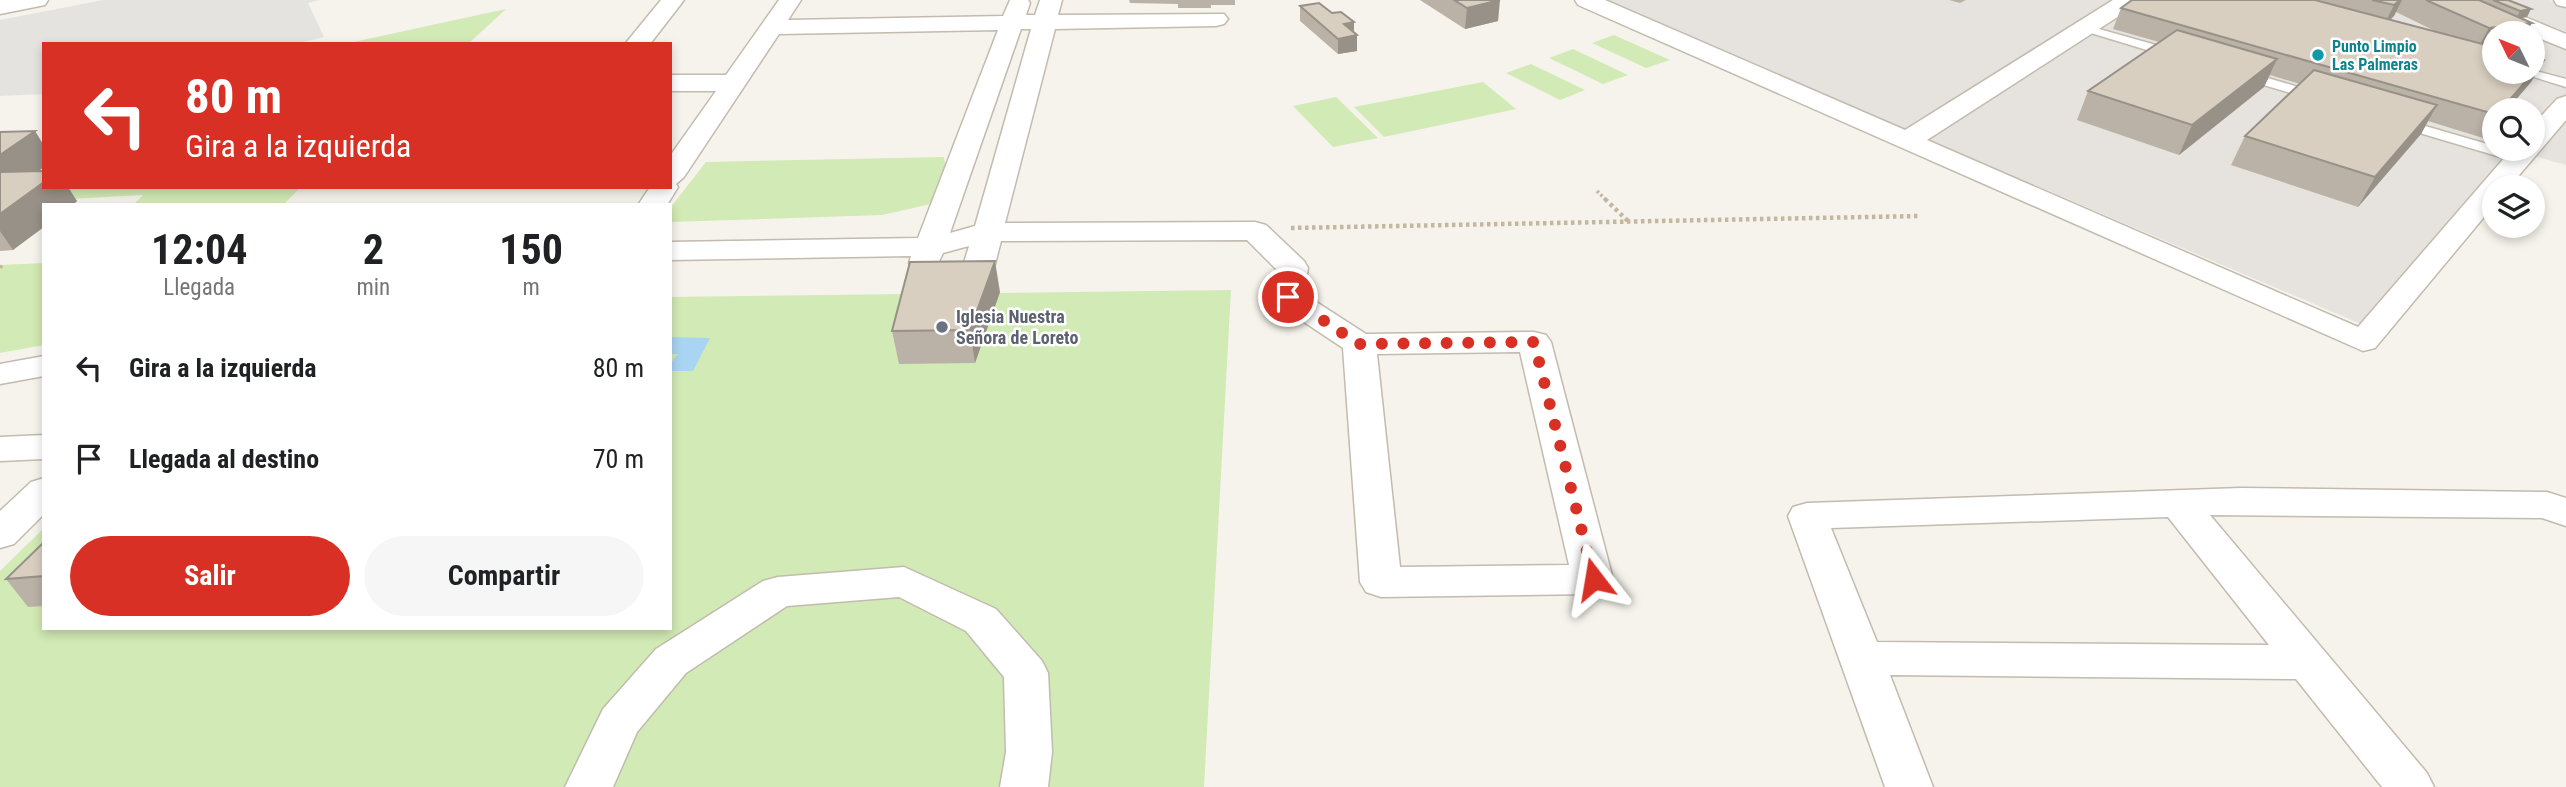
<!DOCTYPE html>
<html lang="es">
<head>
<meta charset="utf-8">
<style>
	body { margin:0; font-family:"Roboto Condensed",sans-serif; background:#f6f6f6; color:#202124; height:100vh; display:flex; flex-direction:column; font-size:26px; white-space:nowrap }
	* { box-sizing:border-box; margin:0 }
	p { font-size:23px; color:#757577 }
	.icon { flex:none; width:38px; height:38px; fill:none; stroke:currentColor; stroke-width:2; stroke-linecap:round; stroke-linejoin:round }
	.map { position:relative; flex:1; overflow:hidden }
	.side { position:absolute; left:42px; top:203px; width:630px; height:427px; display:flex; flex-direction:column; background:#fff; border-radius:0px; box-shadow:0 4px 10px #0003 }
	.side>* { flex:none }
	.guide { position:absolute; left:42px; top:42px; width:630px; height:147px; border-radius:0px; box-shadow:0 4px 10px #0003; background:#d93025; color:#fff; overflow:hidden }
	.needle { width:46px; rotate:313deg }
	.tools { position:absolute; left:2482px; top:21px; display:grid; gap:14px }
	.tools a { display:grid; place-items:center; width:63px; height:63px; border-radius:50%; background:#fff; box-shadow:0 4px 10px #0003; font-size:35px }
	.pin { position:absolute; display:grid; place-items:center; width:60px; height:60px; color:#fff; margin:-30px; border:4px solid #fff; border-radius:50%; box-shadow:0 2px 7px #0007 }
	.me { position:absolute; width:77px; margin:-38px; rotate:346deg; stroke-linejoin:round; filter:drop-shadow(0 0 5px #0008) }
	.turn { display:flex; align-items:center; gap:24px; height:147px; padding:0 28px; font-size:32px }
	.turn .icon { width:91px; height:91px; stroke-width:2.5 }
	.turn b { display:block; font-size:49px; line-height:60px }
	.eta { display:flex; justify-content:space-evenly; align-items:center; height:119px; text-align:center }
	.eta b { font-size:42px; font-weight:700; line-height:49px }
	.action { display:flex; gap:14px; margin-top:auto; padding:14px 28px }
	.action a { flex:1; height:80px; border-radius:42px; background:#d93025; color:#fff; font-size:28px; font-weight:700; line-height:80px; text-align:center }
	.action a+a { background:#f6f6f6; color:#202124 }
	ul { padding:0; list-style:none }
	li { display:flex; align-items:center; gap:21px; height:91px; padding:0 28px }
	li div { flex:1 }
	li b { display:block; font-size:26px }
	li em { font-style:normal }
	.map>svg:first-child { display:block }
</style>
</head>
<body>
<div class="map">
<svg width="2566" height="787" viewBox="0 0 2566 787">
	<rect width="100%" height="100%" fill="#f6f3ec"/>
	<path fill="#e6e2dd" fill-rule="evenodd" d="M 1599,0 L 2550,0 L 2566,6 L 2566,165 L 2513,150 L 2361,324 ZM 2494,33 L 2532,33 L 2532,72 L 2494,72 ZM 2494,110 L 2532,110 L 2532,149 L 2494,149 Z"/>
	<g fill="#d2eab5">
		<path d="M 506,9 L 468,44 L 344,44 Z"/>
		<path d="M 1614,35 L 1670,60 L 1646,68 L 1592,43 Z"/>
		<path d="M 1573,49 L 1628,75 L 1603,84 L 1549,58 Z"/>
		<path d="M 1531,64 L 1585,90 L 1560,100 L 1506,73 Z"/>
		<path d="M 1483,82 L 1516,109 L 1384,137 L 1354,107 Z"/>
		<path d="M 1336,97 L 1378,138 L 1333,147 L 1293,106 Z"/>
		<path d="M 944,157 L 949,195 L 931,204 L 882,215 L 670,222 L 670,208 L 706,162 Z"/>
		<path d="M 44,187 L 301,187 L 283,205 L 133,205 L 143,195 L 16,202 Z"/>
		<path d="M 44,263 L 44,345 L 0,353 L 0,265 Z"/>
		<path d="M 1231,290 L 1204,787 L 0,787 L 0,571 L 44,528 L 44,628 L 670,628 L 670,297 Z"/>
	</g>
	<path fill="#e5e3e0" d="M 103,0 L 320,0 L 308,3 L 324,37 L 295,44 L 44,44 L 44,94 L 0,96 L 0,20 Z"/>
	<path fill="#a9d4f2" d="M 670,337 L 710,338 L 693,371 L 670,371 L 670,364 L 678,354 L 670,354 Z"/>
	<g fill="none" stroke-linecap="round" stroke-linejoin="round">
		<defs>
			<g id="service">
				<path d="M 2085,25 L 2177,51 L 2179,54 L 2173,58 L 2081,30 L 2079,28 Z"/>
				<path d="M 2532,70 L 2566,79 L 2566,87 L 2518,72 Z"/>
				<path d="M 2244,71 L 2319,93 L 2320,96 L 2314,100 L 2240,78 L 2238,75 Z"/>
				<path d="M 2401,119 L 2494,146 L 2494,149 L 2524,155 L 2526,158 L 2524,161 L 2514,161 L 2396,126 L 2394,123 Z"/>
			</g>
			<g id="minor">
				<path d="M 0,0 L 48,0 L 45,5 L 0,14 Z"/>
				<path d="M 661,0 L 684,0 L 650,44 L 625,44 Z"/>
				<path d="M 779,0 L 801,0 L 788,20 L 1003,16 L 1010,0 L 1028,0 L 1030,3 L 1026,15 L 1035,15 L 1040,0 L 1062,0 L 1058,15 L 1224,14 L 1228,19 L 1224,24 L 1216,26 L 1055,29 L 1005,223 L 1255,222 L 1266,225 L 1304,261 L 1308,268 L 1304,294 L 1366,334 L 1534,332 L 1546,335 L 1551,342 L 1613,579 L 1607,589 L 1593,594 L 1381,597 L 1366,592 L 1360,582 L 1343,348 L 1277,304 L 1272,297 L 1277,270 L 1247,240 L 1001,241 L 992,276 L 987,283 L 976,285 L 965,283 L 960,276 L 969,246 L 943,253 L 935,270 L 924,272 L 913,270 L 909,263 L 911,256 L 670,260 L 670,242 L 918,238 L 998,30 L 779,34 L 684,177 L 676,184 L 678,187 L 667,205 L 638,205 L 650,187 L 670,187 L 670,156 L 716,91 L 670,91 L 670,75 L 726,75 ZM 1021,29 L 1031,29 L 975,226 L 950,233 ZM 1520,352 L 1569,565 L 1400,567 L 1377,354 Z"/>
				<path d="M 1575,0 L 1605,0 L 1905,130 L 2113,0 L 2139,0 L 2136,5 L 1927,140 L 2358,327 L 2512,149 L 2532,149 L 2532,126 L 2557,99 L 2566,96 L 2566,120 L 2509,187 L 2494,187 L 2494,205 L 2375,348 L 2363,351 L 1578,5 Z"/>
				<path d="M 2453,0 L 2484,0 L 2566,34 L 2566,49 L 2456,5 Z"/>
				<path d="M 2554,0 L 2566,0 L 2566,7 L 2557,5 Z"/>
				<path d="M 44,356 L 44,376 L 0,384 L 0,364 Z"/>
				<path d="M 44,435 L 44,459 L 0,461 L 0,437 Z"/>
				<path d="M 44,478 L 44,514 L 14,544 L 0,548 L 0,511 L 31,482 Z"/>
				<path d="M 2241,488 L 2547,492 L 2566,498 L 2566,526 L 2542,518 L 2210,515 L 2427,773 L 2434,787 L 2382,787 L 2296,679 L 1890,675 L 1933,787 L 1885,787 L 1788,516 L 1793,507 L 1807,503 ZM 2168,517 L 2269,645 L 1877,642 L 1831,528 Z"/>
				<path d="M 904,567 L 996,609 L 1042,661 L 1048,673 L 1052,752 L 1048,787 L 1000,787 L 1006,752 L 1004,677 L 966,631 L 899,597 L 787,606 L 686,673 L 637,732 L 613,787 L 565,787 L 603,709 L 656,649 L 763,581 L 778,577 Z"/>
			</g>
		</defs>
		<use href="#service" stroke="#c2bbae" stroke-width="3"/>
		<use href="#minor" stroke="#c2bbae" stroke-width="3"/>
		<path stroke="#c4b79f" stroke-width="3.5" stroke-dasharray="2.5 2.5" stroke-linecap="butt" d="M 1597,191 L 1607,201"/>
		<g stroke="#c4b79f" stroke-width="4.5" stroke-dasharray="3.5 3.5" stroke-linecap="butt">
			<path d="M 1605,199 L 1629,222"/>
			<path d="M 1291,228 L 1920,216"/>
			<path d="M 0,268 L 1,265"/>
		</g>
		<use href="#service" fill="#fff" fill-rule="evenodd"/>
		<use href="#minor" fill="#fff" fill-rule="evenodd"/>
	</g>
	<g fill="#bab2a6" fill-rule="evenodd">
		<path d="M 1129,0 L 1235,0 L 1235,5 L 1211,5 L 1211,8 L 1178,8 L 1178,4 L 1130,3 Z"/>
		<path d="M 1420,0 L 1499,0 L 1498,21 L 1465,29 Z"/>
		<path d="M 1949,0 L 1966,0 L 1960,3 Z"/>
		<path d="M 2132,0 L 2508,0 L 2527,17 L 2521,18 L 2494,33 L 2494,72 L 2544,60 L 2531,82 L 2507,110 L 2494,110 L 2494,125 L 2483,138 L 2428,121 L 2421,134 L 2358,207 L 2231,165 L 2245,136 L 2300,84 L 2270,75 L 2264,87 L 2179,155 L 2077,120 L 2088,91 L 2159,42 L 2113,29 L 2121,8 ZM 2396,12 L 2439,33 L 2390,20 Z"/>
		<path d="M 1300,6 L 1332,13 L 1354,22 L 1354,32 L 1357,35 L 1357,51 L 1338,54 L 1300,21 Z"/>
		<path d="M 35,131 L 44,146 L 44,167 L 38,171 L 77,201 L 73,205 L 44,205 L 13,250 L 0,251 L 0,132 Z"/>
		<path d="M 1000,292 L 975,363 L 899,364 L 892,331 Z"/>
		<path d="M 44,542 L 44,606 L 28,607 L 6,579 Z"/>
	</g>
	<g fill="#979187">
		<path d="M 1500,0 L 1498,21 L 1465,29 L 1467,8 Z"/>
		<path d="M 2400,0 L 2402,0 L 2394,16 L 2383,27 L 2394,5 Z"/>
		<path d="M 2531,9 L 2527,17 L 2516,19 L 2520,11 Z"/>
		<path d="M 1354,22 L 1354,36 L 1357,35 L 1357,51 L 1338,54 L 1338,39 L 1344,24 Z"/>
		<path d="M 2532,23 L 2526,33 L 2494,33 L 2494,48 L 2477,50 L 2489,28 Z"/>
		<path d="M 2277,59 L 2264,87 L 2179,155 L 2192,125 Z"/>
		<path d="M 2544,60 L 2531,82 L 2507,110 L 2501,110 Z"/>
		<path d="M 2437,105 L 2421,134 L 2358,207 L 2375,177 Z"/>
		<path d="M 2494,120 L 2494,125 L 2483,138 Z"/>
		<path d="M 35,131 L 44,146 L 44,167 L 0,199 L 0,155 Z"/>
		<path d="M 44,182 L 44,187 L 68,187 L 77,201 L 73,205 L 44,205 L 44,227 L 13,250 L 0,231 L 0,214 Z"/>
		<path d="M 995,261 L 1000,292 L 975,363 L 970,330 Z"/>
	</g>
	<g fill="#d8cfc1" stroke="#979187" stroke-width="2">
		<path d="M 1454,0 L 1500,0 L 1467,8 Z"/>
		<path d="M 2132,0 L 2315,0 L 2494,47 L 2494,72 L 2532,72 L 2532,57 L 2544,60 L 2501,110 L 2494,110 L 2494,114 L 2121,8 Z"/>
		<path d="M 2372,0 L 2400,0 L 2394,5 Z"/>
		<path d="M 2426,0 L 2479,0 L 2532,23 L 2489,28 Z"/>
		<path d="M 2493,0 L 2508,0 L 2531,9 L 2520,11 Z"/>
		<path d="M 1319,3 L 1332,13 L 1341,12 L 1354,22 L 1344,24 L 1357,35 L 1338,39 L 1300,6 Z"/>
		<path d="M 2177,30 L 2277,59 L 2192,125 L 2088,91 Z"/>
		<path d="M 2314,70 L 2437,105 L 2375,177 L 2245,136 Z"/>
		<path d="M 35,131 L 0,155 L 0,132 Z"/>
		<path d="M 44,171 L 44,182 L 0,214 L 0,172 Z"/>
		<path d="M 995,261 L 970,330 L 892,331 L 910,262 Z"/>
		<path d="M 44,542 L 44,576 L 6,579 Z"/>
	</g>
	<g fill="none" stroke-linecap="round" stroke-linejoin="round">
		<path stroke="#d93025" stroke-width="12" stroke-dasharray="0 21.6" d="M 1288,297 L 1359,344 L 1534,342 L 1594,579"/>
	</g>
	<circle fill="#0f9aa8" stroke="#fff" stroke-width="2.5" cx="2318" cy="55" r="7"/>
	<circle fill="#6b7280" stroke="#fff" stroke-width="2.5" cx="942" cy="327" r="7"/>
	<g text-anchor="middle" stroke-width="5" stroke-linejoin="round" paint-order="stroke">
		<g font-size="16" font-weight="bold" fill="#0d838f" stroke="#fff" text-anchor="start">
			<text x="2332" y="52">Punto Limpio<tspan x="2332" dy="18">Las Palmeras</tspan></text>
		</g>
		<g font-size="18" font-weight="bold" fill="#5b616d" stroke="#fff" text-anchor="start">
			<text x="956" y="323">Iglesia Nuestra<tspan x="956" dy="21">Señora de Loreto</tspan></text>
		</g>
	</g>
</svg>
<div class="tools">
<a><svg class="needle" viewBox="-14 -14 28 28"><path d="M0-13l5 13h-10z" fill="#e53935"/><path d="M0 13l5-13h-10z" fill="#757577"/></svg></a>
<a><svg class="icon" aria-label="search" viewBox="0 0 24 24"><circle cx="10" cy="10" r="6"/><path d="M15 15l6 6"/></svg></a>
<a><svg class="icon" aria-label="layers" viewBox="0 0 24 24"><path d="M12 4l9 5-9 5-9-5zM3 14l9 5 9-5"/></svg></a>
</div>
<div class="pin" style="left:1288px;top:297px;background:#d93025"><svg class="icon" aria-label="arrive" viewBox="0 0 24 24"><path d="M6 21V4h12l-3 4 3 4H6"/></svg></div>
<svg class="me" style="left:1594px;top:579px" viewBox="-20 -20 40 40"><path d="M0-17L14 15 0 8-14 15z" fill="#d93025" stroke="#fff" stroke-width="4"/></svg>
<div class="guide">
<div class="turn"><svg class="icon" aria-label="left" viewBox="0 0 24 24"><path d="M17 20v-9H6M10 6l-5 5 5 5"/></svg><div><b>80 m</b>Gira a la izquierda</div></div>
</div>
<section class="side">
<div class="eta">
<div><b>12:04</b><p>Llegada</p></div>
<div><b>2</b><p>min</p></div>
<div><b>150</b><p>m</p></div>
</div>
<ul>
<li><svg class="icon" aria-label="left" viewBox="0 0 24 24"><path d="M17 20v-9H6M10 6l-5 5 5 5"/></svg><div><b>Gira a la izquierda</b></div><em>80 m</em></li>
<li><svg class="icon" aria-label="arrive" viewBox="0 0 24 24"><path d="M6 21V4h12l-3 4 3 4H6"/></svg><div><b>Llegada al destino</b></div><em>70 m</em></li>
</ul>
<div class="action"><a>Salir</a><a>Compartir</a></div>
</section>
</div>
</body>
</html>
